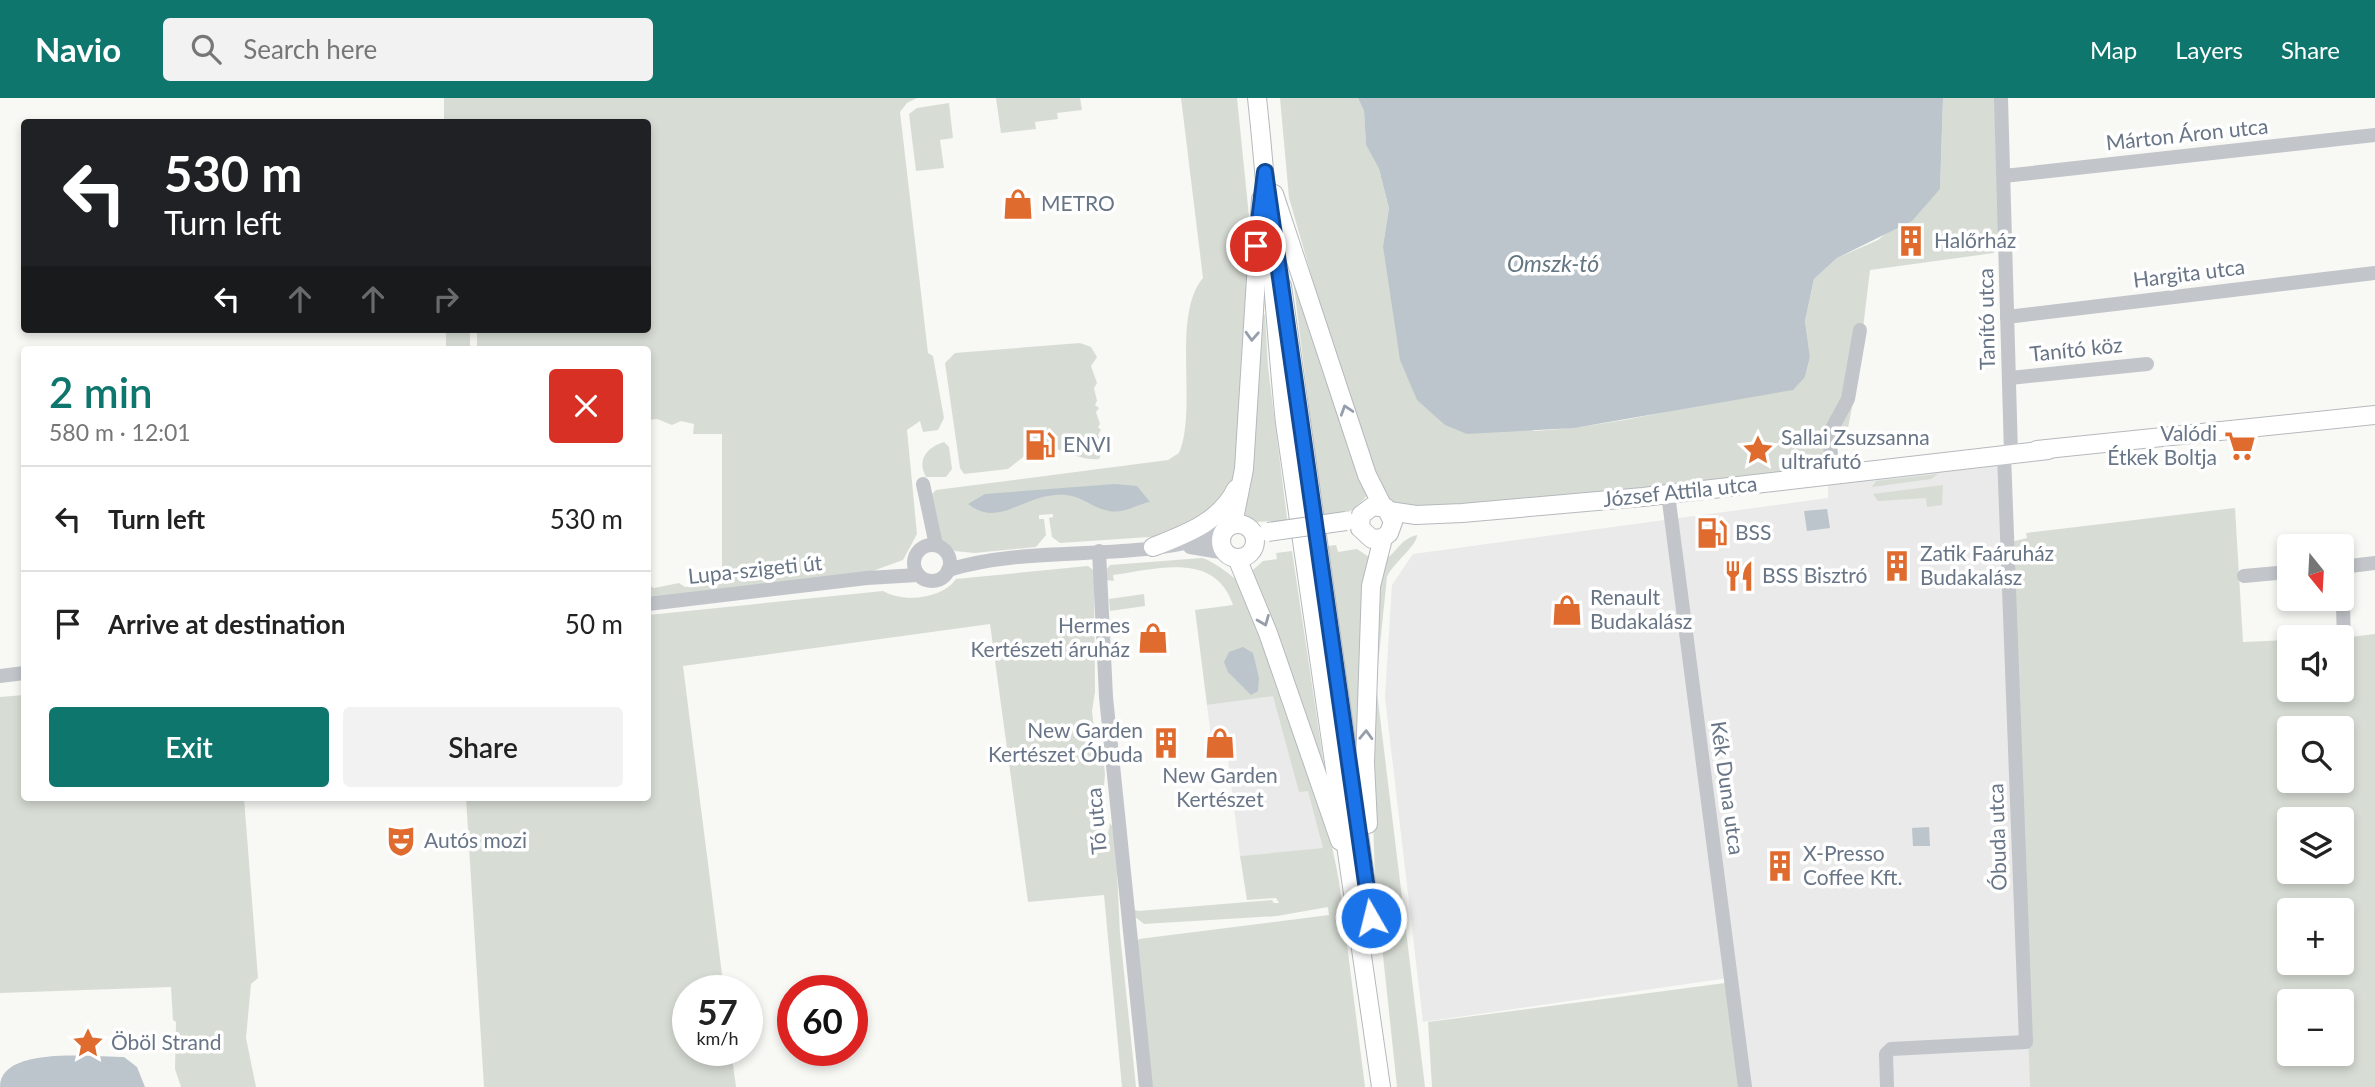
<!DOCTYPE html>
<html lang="en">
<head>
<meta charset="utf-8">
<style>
	body { margin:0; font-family:Lato,sans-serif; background:#f2f2f2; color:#222; height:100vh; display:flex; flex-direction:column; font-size:26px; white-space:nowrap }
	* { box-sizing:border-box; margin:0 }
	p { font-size:23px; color:#767676 }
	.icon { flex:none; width:38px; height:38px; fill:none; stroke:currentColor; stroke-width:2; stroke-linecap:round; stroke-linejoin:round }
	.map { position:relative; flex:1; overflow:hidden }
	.drawer { position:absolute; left:21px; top:248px; width:630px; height:455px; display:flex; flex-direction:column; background:#fff; border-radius:7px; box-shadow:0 4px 10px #0003 }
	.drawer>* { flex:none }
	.guide { position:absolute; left:21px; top:21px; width:630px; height:214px; border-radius:7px; box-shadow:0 4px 10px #0003; background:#202124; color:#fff; overflow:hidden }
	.needle { width:46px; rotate:162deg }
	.tools { position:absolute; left:2277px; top:436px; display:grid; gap:14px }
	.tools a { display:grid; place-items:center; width:77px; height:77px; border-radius:7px; background:#fff; box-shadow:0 4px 10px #0003; font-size:35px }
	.speed { position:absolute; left:672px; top:877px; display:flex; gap:14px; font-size:35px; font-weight:700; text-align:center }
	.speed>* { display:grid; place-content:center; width:91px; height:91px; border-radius:50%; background:#fff; box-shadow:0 4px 10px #0003; line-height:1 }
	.speed small { font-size:18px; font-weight:400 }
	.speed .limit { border:10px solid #d22; background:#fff; color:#111 }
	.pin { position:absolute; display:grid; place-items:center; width:60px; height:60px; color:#fff; margin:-30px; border:4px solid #fff; border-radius:50%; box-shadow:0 2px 7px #0007 }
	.me { position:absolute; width:77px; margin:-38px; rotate:352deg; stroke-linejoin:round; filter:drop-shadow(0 0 5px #0008) }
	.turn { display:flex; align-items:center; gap:24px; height:147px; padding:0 28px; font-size:32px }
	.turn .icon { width:91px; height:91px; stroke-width:2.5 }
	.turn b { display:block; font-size:49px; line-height:60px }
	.lanes { display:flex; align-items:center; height:66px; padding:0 28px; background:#0003; justify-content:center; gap:35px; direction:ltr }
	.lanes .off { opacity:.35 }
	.round { display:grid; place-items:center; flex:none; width:74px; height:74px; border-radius:7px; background:#f2f2f2 }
	.head { display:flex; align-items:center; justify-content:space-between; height:119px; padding:0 28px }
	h1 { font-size:42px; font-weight:600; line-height:52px; color:#0f766e }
	.action { display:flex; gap:14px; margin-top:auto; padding:14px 28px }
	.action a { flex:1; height:80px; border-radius:7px; background:#0f766e; color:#fff; font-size:28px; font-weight:600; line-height:80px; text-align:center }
	.action a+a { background:#f2f2f2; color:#222 }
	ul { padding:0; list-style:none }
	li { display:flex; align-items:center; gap:21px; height:105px; padding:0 28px; border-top:2px solid #e0e0e0 }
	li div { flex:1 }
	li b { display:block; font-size:26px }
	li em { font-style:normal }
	header { display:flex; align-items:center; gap:42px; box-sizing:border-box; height:98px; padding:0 35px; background:#0f766e; color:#fff }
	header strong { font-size:33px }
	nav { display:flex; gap:38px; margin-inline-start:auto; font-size:24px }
	.search { width:490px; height:63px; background:#f2f2f2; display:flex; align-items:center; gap:18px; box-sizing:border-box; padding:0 24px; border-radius:7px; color:#767676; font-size:26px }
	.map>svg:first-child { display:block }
</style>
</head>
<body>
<header>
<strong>Navio</strong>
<div class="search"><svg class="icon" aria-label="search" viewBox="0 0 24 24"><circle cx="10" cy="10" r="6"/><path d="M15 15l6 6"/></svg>Search here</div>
<nav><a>Map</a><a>Layers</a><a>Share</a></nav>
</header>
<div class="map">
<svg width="2375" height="989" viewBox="0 0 2375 989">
	<rect width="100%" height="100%" fill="#f8f8f5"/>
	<g fill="#e9eae9">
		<path d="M 1999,367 L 2033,989 L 1751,989 L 1735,879 L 1423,924 L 1385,599 L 1392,487 L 1413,456 L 1828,400 L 1828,387 Z"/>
		<path d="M 1279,597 L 1329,750 L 1240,758 L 1228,661 L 1216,662 L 1213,654 L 1207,607 Z"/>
	</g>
	<g fill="#d7ddd5" fill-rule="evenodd">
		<path d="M 444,0 L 917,0 L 907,5 L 900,14 L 928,255 L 933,258 L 944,320 L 938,332 L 923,334 L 920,323 L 907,332 L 917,436 L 903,462 L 870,474 L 648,502 L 648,487 L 654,490 L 679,485 L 685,489 L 697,488 L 704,482 L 713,487 L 722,486 L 722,336 L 693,336 L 694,326 L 681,323 L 672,327 L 657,321 L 648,322 L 648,252 L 477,252 L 477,231 L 648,231 L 648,24 L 444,24 Z"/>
		<path d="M 996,0 L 1080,0 L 1082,12 L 1057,15 L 1058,21 L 1035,24 L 1036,31 L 1001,35 Z"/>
		<path d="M 1181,0 L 1237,0 L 1251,138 L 1238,376 L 1214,413 L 1164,438 L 1060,445 L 1052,439 L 1049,420 L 1053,419 L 1053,416 L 1039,417 L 1039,421 L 1044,421 L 1046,437 L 1036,449 L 974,455 L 955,453 L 941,442 L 931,397 L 936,392 L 1168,362 L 1179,355 C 1198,311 1171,217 1203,180 Z"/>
		<path d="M 1280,0 L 1358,0 L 1364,13 L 1366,47 L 1379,71 L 1389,110 L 1383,148 L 1533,333 C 1627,327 1715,303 1805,279 L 1810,259 L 1805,223 L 1814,181 L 1837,160 L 1878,142 L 1940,91 L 1943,0 L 1996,0 L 2000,145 L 1994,155 L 1870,172 L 1856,289 L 1848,330 L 1833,332 L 1837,371 L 1429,412 L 1404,411 L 1388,401 L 1360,346 L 1289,100 Z"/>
		<path d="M 949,5 L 953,40 L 940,42 L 944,70 L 916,73 L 909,16 L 917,10 Z"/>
		<path d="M 1292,173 L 1368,397 L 1353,412 L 1323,422 Z"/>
		<path d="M 1262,215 L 1265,217 L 1268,269 L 1288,428 L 1272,430 L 1271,423 L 1255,424 L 1242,414 L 1251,385 Z"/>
		<path d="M 435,231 L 470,231 L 470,252 L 446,252 L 446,232 Z"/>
		<path d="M 1080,245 L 1091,249 L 1097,259 L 1091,268 L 1097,285 L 1094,290 L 1097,303 L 1095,307 L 1099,310 L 1096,314 L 1100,326 L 1098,329 L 1101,332 L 1098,337 L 1102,343 L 1100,347 L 1103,349 L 1107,344 L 1099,361 C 1080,363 1068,352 1050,350 L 1046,344 L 1035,345 L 1032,352 L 1008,371 L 964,376 L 960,370 L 945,265 L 955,255 Z"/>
		<path d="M 944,344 L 949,349 L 952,371 L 946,379 L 926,379 C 916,361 928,349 944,344 Z"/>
		<path d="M 1938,376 L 1931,381 L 1872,389 L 1876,383 Z"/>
		<path d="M 1943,387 L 1942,407 L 1927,409 L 1926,400 L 1878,403 L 1873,396 Z"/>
		<path d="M 2235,410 L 2243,544 L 2289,542 L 2289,592 L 2342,592 L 2342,540 L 2375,536 L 2375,989 L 2030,989 L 2011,444 L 2027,440 L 2026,435 ZM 2289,630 L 2342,630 L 2342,682 L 2289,682 ZM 2289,721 L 2342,721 L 2342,774 L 2289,774 ZM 2289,812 L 2342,812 L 2342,864 L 2289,864 ZM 2289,903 L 2342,903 L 2342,956 L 2289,956 Z"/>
		<path d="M 1417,437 C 1418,447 1392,466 1387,479 L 1376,586 L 1425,989 L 1397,989 L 1375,782 L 1370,621 L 1381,464 C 1396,457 1399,441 1417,437 Z"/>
		<path d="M 1336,447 L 1338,454 L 1357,451 L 1372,461 L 1356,664 L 1319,449 Z"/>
		<path d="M 1292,453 L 1326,680 L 1246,478 L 1263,463 L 1277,461 L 1276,455 Z"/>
		<path d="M 1202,460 C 1212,462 1239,482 1245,491 C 1279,586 1321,682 1339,783 L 1365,989 L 1151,989 L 1134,848 L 1139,841 L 1329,817 L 1328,809 L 1277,818 L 1144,826 L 1134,818 L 1131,810 L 1138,813 L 1272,802 L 1274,805 L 1279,805 L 1276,800 L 1247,802 L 1240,758 L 1323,750 L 1308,693 L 1299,694 L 1273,598 L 1207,607 L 1195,512 L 1233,507 C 1215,453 1158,471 1113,477 L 1114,483 L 1106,482 L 1106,472 L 1110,467 Z"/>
		<path d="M 1088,468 L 1093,472 L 1094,482 L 1095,594 L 1092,613 L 1096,649 L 1103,655 L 1105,676 L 1099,749 L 1104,755 L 1110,725 L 1115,732 L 1120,836 L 1136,989 L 1122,989 L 1104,797 L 1028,804 L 990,526 L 683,568 L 724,892 L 688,892 L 688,952 L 731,952 L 736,989 L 484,989 L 466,700 L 648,700 L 648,517 L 883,493 C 904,505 942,501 956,481 Z"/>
		<path d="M 1144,496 L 1145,508 L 1110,513 L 1109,501 Z"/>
		<path d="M 24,597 L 24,700 L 244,700 L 258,880 L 251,886 L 246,940 L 256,989 L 181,989 L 175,971 L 176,924 L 173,922 L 171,889 L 0,895 L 0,599 Z"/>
		<path d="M 1725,885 L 1742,989 L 1432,989 L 1428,924 Z"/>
	</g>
	<g fill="#bcc5cb">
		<path d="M 1358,0 L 1943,0 L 1940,91 L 1912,123 L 1837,160 L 1814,181 L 1805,223 L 1810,259 L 1805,279 L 1793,292 L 1574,330 L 1467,336 L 1445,327 L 1417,302 L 1400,262 L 1383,148 L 1389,110 L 1379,71 L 1366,47 L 1364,13 Z"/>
		<path d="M 1115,386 L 1137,388 L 1150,404 C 1137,406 1125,416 1109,413 C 1085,408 1080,392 1048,398 C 1018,403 996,428 968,406 L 985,396 Z"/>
		<path d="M 1827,411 L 1830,430 L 1807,433 L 1804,413 Z"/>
		<path d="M 1243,549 L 1253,555 L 1259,580 L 1258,593 L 1251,597 L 1228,574 L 1224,564 L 1229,554 Z"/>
		<path d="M 1929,729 L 1930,748 L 1913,748 L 1912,730 Z"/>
		<path d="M 124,959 L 137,969 L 145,989 L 0,989 C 0,947 95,959 124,959 Z"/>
	</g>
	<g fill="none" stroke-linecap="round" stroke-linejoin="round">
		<defs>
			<g id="major">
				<path d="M 1257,0 C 1269,108 1274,217 1285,325 L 1381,989"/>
				<path d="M 1274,96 L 1367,377 L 1383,409"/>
				<path d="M 1282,188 L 1371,822"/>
				<path d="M 2037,352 L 2375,317"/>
				<path d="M 1389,413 L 1416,417 L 1462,415 L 1643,399 L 2048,352"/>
				<circle cx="1238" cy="443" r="17"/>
				<path d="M 1233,426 L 1244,371 L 1261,101"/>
				<path d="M 1153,449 C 1186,436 1220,424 1236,391"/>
				<path d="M 1237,460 L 1268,535 L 1340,743"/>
				<path d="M 1368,726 L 1365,665 L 1371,488 L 1383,440 L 1389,435 L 1393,424 L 1386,410 L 1373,408 L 1361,417 L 1360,430 L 1372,441 L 1383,440"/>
			</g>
		</defs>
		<use href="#major" stroke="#b5b9bd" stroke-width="20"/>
		<g stroke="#c2c5c9" stroke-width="14">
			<path d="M 2001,0 L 2011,356"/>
			<path d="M 2004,78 L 2375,37"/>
			<path d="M 2007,219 L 2375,175"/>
			<path d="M 2010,280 L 2147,266"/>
			<path d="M 1833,377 L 1829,336 L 1848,301 L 1860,232"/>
			<path d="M 923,386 L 936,447"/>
			<path d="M 1668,396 L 1745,989"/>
			<circle cx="932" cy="465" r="18"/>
			<path d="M 1190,449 L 1226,455"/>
			<path d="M 1099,453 L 1106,599 L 1146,989"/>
			<path d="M 948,472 C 1036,445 1135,466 1222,435"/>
			<path d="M 2244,478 L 2289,474"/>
			<path d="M 648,506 L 867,480 L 918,477"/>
			<path d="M 2344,544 L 2342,469 L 2375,465"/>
			<path d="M 0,578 L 24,575"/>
			<path d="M 1887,989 L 1886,956 L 1891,951 L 2026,944 L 2004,357"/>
		</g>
		<use href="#major" stroke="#fff" stroke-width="18"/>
		<defs>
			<path id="major-bridge" d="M 1268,434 L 1346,423"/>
		</defs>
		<use href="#major-bridge" stroke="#b5b9bd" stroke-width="20" stroke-linecap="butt"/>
		<use href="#major-bridge" stroke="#fff" stroke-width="18"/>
	</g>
	<defs><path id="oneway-chevron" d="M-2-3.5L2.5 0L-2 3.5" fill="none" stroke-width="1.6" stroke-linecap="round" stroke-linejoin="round" transform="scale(1.75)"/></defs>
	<g stroke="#959eaa">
		<use href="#oneway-chevron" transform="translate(1252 238) rotate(93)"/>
		<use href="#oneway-chevron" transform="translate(1346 312) rotate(-108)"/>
		<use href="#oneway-chevron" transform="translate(1264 523) rotate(68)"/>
		<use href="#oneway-chevron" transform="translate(1366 637) rotate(-88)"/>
	</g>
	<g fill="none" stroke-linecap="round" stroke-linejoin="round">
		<defs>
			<path id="route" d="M 1256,148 L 1265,74 L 1371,820"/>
		</defs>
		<use href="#route" stroke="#114b97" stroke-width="18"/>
		<use href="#route" stroke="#1a73e8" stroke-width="12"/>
	</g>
	<defs>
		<symbol id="shop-bare" viewBox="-9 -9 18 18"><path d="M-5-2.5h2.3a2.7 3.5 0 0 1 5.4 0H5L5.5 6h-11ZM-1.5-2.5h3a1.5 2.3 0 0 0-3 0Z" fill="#e06b2e" stroke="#fff" stroke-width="2.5" paint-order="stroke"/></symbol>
		<symbol id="building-bare" viewBox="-9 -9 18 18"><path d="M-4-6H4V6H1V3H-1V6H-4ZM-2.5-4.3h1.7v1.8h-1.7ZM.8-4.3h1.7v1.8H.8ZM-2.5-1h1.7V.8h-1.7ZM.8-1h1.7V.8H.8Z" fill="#e06b2e" stroke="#fff" stroke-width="2.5" paint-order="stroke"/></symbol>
		<symbol id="fuel-bare" viewBox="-9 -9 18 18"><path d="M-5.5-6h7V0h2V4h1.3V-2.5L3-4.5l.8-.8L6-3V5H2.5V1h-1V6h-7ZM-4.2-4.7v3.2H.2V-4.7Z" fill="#e06b2e" stroke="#fff" stroke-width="2.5" paint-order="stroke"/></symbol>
		<symbol id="supermarket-bare" viewBox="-9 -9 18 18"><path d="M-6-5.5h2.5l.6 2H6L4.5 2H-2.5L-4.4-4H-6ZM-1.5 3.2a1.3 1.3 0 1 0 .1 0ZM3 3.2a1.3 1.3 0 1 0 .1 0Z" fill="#e06b2e" stroke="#fff" stroke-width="2.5" paint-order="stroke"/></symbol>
		<symbol id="sight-bare" viewBox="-9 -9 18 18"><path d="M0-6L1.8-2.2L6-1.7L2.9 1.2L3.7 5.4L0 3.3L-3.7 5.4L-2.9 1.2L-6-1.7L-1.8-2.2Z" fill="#e06b2e" stroke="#fff" stroke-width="2.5" paint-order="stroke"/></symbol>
		<symbol id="restaurant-bare" viewBox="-9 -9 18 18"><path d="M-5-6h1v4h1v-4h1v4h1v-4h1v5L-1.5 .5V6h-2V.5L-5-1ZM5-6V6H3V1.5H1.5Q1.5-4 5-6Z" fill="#e06b2e" stroke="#fff" stroke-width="2.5" paint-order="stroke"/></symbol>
		<symbol id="theatre-bare" viewBox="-9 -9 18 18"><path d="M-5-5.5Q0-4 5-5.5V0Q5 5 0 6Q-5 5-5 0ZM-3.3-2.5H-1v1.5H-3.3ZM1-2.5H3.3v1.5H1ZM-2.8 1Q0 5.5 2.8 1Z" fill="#e06b2e" stroke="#fff" stroke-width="2.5" paint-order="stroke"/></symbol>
	</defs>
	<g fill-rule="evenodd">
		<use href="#shop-bare" x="996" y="84" width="44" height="44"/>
		<use href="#building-bare" x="1889" y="121" width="44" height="44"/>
		<use href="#fuel-bare" x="1018" y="325" width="44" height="44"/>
		<use href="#supermarket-bare" x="2218" y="326" width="44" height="44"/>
		<use href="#sight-bare" x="1736" y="330" width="44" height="44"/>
		<use href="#fuel-bare" x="1690" y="413" width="44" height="44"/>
		<use href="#building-bare" x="1875" y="446" width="44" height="44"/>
		<use href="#restaurant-bare" x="1717" y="456" width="44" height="44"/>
		<use href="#shop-bare" x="1545" y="490" width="44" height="44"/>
		<use href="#shop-bare" x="1131" y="518" width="44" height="44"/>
		<use href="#building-bare" x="1144" y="623" width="44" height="44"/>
		<use href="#shop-bare" x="1198" y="623" width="44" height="44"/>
		<use href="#theatre-bare" x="379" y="721" width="44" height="44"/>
		<use href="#building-bare" x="1758" y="746" width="44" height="44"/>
		<use href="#sight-bare" x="66" y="923" width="44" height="44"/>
	</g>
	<g text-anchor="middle" stroke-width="7" stroke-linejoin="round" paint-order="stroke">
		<g font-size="21" fill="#687586" stroke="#fff">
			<text transform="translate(2187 37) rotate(-6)" y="7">Márton Áron utca</text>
			<text transform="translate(2189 176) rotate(-7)" y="7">Hargita utca</text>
			<text transform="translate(1987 221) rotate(-91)" y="7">Tanító utca</text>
			<text transform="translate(2076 252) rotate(-6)" y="7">Tanító köz</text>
			<text transform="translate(1680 394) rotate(-6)" y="7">József Attila utca</text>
			<text transform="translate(755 472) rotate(-6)" y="7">Lupa-szigeti út</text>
			<text transform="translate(1727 690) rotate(82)" y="7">Kék Duna utca</text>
			<text transform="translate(1097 723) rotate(-95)" y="7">Tó utca</text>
			<text transform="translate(1998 739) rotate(-92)" y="7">Óbuda utca</text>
		</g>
		<g font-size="21" fill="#687586" stroke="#fff" text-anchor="start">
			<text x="1041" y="113">METRO</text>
			<text x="1934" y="150">Halőrház</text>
			<text x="2217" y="343" text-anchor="end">Valódi<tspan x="2217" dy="24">Étkek Boltja</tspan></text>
			<text x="1781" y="347">Sallai Zsuzsanna<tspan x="1781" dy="24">ultrafutó</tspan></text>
			<text x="1063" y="354">ENVI</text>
			<text x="1735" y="442">BSS</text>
			<text x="1920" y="463">Zatik Faáruház<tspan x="1920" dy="24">Budakalász</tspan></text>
			<text x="1762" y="485">BSS Bisztró</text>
			<text x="1590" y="507">Renault<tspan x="1590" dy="24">Budakalász</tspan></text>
			<text x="1130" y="535" text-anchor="end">Hermes<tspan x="1130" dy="24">Kertészeti áruház</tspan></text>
			<text x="1143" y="640" text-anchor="end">New Garden<tspan x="1143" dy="24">Kertészet Óbuda</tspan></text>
			<text x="1220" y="685" text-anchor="middle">New Garden<tspan x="1220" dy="24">Kertészet</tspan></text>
			<text x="424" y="750">Autós mozi</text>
			<text x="1803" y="763">X-Presso<tspan x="1803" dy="24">Coffee Kft.</tspan></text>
			<text x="111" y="952">Öböl Strand</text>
		</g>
		<g font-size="23" font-style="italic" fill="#637681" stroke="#fff">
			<text x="1553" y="174">Omszk-tó</text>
		</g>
	</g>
</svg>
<div class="tools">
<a><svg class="needle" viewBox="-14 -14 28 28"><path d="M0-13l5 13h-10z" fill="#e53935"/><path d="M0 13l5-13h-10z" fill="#767676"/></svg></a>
<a><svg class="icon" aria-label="sound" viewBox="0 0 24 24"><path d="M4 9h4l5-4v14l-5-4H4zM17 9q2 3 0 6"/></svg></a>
<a><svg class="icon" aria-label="search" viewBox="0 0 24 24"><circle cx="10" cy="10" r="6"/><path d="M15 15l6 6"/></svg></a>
<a><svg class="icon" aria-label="layers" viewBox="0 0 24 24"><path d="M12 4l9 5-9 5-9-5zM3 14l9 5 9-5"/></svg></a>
<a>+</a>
<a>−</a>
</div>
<div class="speed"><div>57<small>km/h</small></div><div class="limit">60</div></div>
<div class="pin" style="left:1256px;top:148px;background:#d93025"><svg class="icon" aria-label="arrive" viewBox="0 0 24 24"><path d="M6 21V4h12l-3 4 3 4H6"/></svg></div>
<svg class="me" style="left:1371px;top:820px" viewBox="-20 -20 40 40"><circle r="17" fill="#1a73e8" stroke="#fff" stroke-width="3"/><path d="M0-11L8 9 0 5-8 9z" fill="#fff"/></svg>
<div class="guide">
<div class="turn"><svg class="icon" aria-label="left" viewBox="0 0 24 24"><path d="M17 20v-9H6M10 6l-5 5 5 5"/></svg><div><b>530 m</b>Turn left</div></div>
<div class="lanes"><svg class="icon" aria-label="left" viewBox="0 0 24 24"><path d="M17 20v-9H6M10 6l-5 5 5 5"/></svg><svg class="icon off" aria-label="ahead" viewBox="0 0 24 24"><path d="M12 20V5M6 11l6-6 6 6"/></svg><svg class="icon off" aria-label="ahead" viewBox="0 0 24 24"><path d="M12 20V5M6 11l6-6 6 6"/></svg><svg class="icon off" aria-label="right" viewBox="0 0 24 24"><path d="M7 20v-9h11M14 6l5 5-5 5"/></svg></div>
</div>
<section class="drawer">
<div class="head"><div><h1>2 min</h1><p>580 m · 12:01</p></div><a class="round" style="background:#d93025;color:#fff"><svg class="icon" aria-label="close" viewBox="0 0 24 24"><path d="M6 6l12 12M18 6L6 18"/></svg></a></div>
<ul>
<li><svg class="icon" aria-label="left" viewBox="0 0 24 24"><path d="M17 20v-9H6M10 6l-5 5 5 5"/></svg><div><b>Turn left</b></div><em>530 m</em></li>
<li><svg class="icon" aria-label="arrive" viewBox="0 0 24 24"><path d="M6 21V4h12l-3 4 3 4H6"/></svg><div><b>Arrive at destination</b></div><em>50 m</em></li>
</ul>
<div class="action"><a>Exit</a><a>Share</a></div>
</section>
</div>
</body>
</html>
